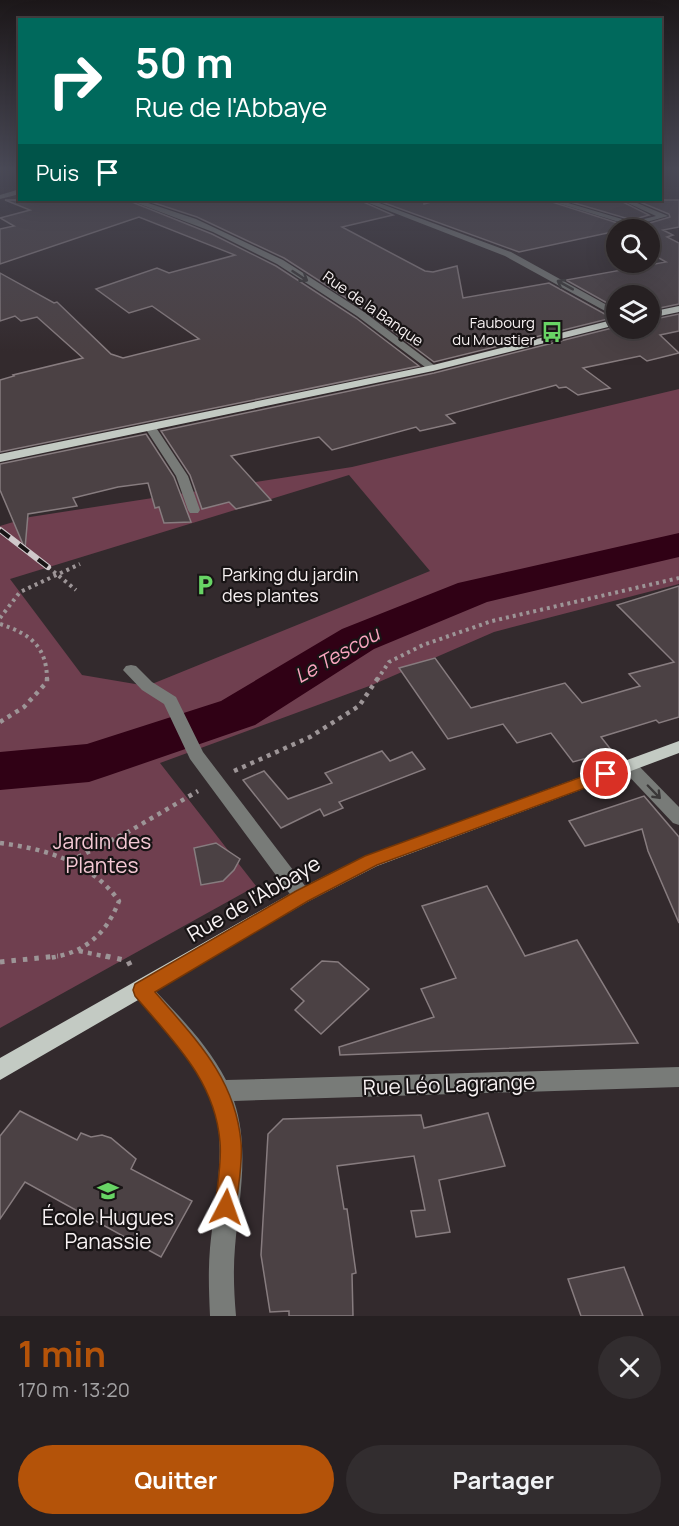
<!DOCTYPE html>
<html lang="fr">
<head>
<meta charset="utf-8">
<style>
	body { margin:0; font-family:Manrope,sans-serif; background:#322d2f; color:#f1f3f6; height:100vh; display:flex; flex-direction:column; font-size:22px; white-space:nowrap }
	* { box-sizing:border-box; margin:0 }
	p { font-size:20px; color:#a4a3a5 }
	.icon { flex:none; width:33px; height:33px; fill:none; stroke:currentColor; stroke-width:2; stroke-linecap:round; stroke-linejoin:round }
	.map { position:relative; height:1316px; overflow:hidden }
	.side { display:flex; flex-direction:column; background:#262022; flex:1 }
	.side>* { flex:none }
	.guide { position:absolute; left:18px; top:18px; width:644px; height:183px; border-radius:0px; box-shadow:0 6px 24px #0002,0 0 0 2px #423e40; background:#00695c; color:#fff; overflow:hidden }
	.buttons { position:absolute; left:606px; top:219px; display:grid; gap:12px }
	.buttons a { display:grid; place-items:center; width:54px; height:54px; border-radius:50%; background:#262022; box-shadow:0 6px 24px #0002,0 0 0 2px #423e40; font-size:30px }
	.pin { position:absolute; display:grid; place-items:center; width:51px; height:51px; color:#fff; margin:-26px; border:3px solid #fff; border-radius:50%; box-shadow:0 2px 6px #0007 }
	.me { position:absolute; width:66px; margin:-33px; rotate:4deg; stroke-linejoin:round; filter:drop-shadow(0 0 4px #0008) }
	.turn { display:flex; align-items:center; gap:21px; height:126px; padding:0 18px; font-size:27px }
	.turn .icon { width:78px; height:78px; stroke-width:2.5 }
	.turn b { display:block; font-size:42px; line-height:51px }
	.then { display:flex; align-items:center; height:57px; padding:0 18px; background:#0003; gap:12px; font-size:22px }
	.round { display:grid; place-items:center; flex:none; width:63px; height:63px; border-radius:32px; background:#322d2f }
	.headline { display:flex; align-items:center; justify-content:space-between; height:102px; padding:0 18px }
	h1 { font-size:36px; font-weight:700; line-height:45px; color:#b45309 }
	.button { display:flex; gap:12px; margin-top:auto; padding:12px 18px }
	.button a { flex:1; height:69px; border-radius:36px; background:#b45309; color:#fff; font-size:24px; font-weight:700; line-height:69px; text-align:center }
	.button a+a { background:#322d2f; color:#f1f3f6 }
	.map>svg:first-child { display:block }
</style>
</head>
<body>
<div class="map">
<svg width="679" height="1316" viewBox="0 0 679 1316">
	<rect width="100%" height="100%" fill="#332a2d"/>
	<path fill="#6f3f4f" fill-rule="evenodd" d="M 679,389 L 679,584 L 494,632 L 372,685 L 160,763 L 256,886 L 0,1028 L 0,526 L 30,517 L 352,467 ZM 349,475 L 430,571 L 147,686 L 82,675 L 10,579 Z"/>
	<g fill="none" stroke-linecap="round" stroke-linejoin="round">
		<path fill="#300115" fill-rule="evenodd" d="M 679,533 L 679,557 L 487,602 L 374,649 L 255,725 L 107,776 L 89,782 L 0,790 L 0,752 L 87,744 L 221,701 L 342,629 L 458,583 Z"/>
	</g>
	<g fill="#4b4144" stroke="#877c7f" stroke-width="1.5">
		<path d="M 5,200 L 127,200 L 212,234 L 276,266 L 356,318 L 419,366 L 0,452 L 0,380 L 14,376 L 13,375 L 83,358 L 37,317 L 21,321 L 15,316 L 0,321 L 0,273 L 54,303 L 57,302 L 111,354 L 123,358 L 199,339 L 152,306 L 129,313 L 96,289 L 157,268 L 169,273 L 235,255 L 139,217 L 0,264 L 0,229 L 14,226 L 0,218 L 30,210 Z"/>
		<path d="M 145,200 L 359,200 L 393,215 L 342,227 L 425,271 L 433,272 L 457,266 L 463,298 L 549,283 L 612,318 L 434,362 L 365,310 L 284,258 L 197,217 Z"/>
		<path d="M 376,200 L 423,200 L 424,204 L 438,200 L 546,200 L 633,228 L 670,217 L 669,214 L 635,200 L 679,200 L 679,227 L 663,230 L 673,235 L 667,237 L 679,243 L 679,304 L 650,310 L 650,296 L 616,296 L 616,308 L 566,280 L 666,262 L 650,253 L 650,230 L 616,230 L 616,234 L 612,232 L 519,252 Z"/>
		<path d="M 564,200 L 619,200 L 649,215 L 632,220 Z"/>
		<path d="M 679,314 L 679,331 L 660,335 L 679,353 L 647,361 L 640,356 L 583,368 L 610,388 L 578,395 L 566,387 L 559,388 L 556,385 L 446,415 L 455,423 L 420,431 L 416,427 L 332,450 L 319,437 L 231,456 L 271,500 L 236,509 L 229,502 L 202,509 L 190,475 L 161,431 L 434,373 L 616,327 L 650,328 L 650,320 Z"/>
		<path d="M 146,434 L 174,477 L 191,522 L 164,523 L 159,507 L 155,508 L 148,483 L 118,487 L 73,498 L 77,506 L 28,514 L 25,549 L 0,490 L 0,464 Z"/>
		<path d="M 679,586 L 679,717 L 659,723 L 656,720 L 601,737 L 612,751 L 573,762 L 551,733 L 517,743 L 503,724 L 448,739 L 399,668 L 435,658 L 471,708 L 565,683 L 582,703 L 640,686 L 629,674 L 674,662 L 617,605 Z"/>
		<path d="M 382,751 L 390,761 L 412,752 L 425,769 L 339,802 L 343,808 L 324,816 L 320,809 L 281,828 L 243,780 L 264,771 L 288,799 L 332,783 L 325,773 Z"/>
		<path d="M 644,796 L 679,837 L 679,923 L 648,851 L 642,829 L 585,846 L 569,821 Z"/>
		<path d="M 216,843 L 240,859 L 234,870 L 223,881 L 201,885 L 194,848 Z"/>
		<path d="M 487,886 L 525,956 L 577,940 L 638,1043 L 340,1055 L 339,1047 L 434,1017 L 421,989 L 456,978 L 422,906 Z"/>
		<path d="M 322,961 L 338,962 L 369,989 L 321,1034 L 295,1010 L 304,1001 L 291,989 Z"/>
		<path d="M 20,1111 L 77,1140 L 81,1133 L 91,1137 L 102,1135 L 111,1138 L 136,1159 L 131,1169 L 192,1201 L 161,1257 L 25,1182 L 0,1219 L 0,1136 Z"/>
		<path d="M 488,1113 L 505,1166 L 439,1180 L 450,1232 L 416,1237 L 411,1211 L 425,1210 L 414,1156 L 337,1166 L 344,1209 L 347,1209 L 356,1273 L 352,1274 L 353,1316 L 289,1316 L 289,1311 L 270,1312 L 261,1255 L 268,1134 L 283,1119 L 421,1115 L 424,1128 Z"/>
		<path d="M 624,1267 L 643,1316 L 581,1316 L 568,1279 Z"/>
	</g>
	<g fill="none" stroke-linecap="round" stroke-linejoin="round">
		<g stroke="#9d9597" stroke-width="4" stroke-dasharray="3 4" stroke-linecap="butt">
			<path d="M 48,567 L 76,590"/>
			<path d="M 0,618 L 20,592 L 80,564"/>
			<path d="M 0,624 C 30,634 47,646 47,680"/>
			<path d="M 377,680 L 389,662 L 423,645 L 492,621 L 679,578"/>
		</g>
		<g stroke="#9d9597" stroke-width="4.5" stroke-dasharray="4 5" stroke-linecap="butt">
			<path d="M 0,722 L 24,707 L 47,682 L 47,678"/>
			<path d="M 234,771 L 310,737 L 359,706 L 378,678"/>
			<path d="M 0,843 C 46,849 91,862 119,901 C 106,935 84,953 49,958"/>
			<path d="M 70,861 L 128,832 L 198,791"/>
			<path d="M 79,951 L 113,958"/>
		</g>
		<g stroke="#9d9597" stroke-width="5" stroke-dasharray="4.5 7" stroke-linecap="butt">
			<path d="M 106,956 L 128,961 L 132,969"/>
			<path d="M 0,962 L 58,956"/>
		</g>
		<g fill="#787b78" fill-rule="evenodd">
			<path d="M 20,189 L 20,194 L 0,199 L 0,195 Z"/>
			<path d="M 129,200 L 139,200 L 196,219 L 283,260 L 364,312 L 438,368 L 429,370 L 357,316 L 277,264 L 213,232 Z"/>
			<path d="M 361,200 L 371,200 L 511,252 L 616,310 L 616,317 L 505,256 Z"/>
			<path d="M 548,200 L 558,200 L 632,222 L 656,216 L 621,200 L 630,200 L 668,216 L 632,226 Z"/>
			<path d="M 151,425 L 155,426 L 188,476 L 200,510 L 198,513 L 190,513 L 188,510 L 176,476 L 145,428 Z"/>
			<path d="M 131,665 L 136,666 L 152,682 L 176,697 L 203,752 L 309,891 L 311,896 L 309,901 L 302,904 L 295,901 L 190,759 L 164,704 L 142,690 L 123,670 L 126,666 Z"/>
			<path d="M 629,760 L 635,762 L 679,807 L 679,825 L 673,823 L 623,770 L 621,766 L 623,762 Z"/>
			<path d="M 142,981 L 149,984 C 177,1014 207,1043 226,1080 L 679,1067 L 679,1087 L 234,1101 C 250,1149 239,1199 235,1247 C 233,1270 234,1293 236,1316 L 210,1316 C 209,1293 208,1271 210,1248 C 215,1195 231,1135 206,1086 C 188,1052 160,1024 135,996 L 132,990 L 135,984 Z"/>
		</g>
		<g fill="#c3cac3" fill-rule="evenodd">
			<path d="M 679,306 L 679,312 L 650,318 L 650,312 Z"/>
			<path d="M 616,319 L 616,325 L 433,371 L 0,462 L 0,454 L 433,365 Z"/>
			<path d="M 679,741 L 679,753 L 377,866 L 309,901 L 0,1080 L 0,1058 L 295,891 L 365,856 Z"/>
		</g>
		<defs>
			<path id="rail" d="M 0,530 L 48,567"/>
		</defs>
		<use href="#rail" stroke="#cfc8ca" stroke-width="6"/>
		<use href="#rail" stroke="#181415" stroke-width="4" stroke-dasharray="12" stroke-linecap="butt"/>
	</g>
	<defs><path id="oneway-shaft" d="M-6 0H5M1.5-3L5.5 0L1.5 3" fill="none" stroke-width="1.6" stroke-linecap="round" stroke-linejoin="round" transform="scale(1.5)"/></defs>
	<g stroke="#3a3838">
		<use href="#oneway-shaft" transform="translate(300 276) rotate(33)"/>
		<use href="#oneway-shaft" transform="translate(565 285) rotate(-151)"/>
		<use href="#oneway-shaft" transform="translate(654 792) rotate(46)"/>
	</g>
	<linearGradient id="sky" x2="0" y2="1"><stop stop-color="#1c1719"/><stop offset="0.48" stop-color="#4a4a57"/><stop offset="1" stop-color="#4a4a57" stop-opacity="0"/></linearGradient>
	<rect width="679" height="351" fill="url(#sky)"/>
	<path fill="#b45309" stroke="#753606" stroke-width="1.5" d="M 606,768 L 614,774 L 612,778 L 377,865 L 308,901 L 155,992 C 195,1039 235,1077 241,1142 C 243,1163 238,1186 236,1207 L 233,1215 L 226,1218 L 218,1215 L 215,1207 C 217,1186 222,1163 220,1142 C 215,1080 173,1041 135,996 L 133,990 L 135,984 L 296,891 L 365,856 Z"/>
	<defs>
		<symbol id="bus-bare" viewBox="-9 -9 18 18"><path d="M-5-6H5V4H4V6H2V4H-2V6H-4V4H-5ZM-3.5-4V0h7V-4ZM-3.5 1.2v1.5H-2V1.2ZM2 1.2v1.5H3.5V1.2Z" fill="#68d465" stroke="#181415" stroke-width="2.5" paint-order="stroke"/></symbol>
		<symbol id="parking-bare" viewBox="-9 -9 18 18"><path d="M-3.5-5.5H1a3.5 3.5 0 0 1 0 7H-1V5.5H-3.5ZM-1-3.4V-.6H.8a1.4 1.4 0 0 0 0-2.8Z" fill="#68d465" stroke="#181415" stroke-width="2.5" paint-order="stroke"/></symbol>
		<symbol id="school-bare" viewBox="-9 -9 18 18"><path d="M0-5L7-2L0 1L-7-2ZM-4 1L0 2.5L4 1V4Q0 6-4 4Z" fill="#68d465" stroke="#181415" stroke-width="2.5" paint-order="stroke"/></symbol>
	</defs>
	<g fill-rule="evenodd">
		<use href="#bus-bare" x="537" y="317" width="30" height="30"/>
		<use href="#parking-bare" x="190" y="570" width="30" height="30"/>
		<use href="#school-bare" x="93" y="1176" width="30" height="30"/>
	</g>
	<g text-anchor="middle" stroke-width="4.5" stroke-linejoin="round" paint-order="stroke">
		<g font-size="15" fill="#f8f2f3" stroke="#181415">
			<text transform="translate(373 309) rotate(35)" y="5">Rue de la Banque</text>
		</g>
		<g font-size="15" fill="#f8f2f3" stroke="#181415" text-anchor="end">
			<text x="535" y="328">Faubourg<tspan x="535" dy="17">du Moustier</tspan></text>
		</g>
		<g font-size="18" fill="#f8f2f3" stroke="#181415" text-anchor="start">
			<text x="222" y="581">Parking du jardin<tspan x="222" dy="21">des plantes</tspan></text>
		</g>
		<g font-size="20" font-style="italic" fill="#f9a5bf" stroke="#181415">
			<text transform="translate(337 655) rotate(-29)" y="7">Le Tescou</text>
		</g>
		<g font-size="21" fill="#f5c9d5" stroke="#181415">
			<text x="102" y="849">Jardin des<tspan x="102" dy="24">Plantes</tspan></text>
		</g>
		<g font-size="21" fill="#f8f2f3" stroke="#181415">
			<text transform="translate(254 899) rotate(-30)" y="7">Rue de l'Abbaye</text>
			<text transform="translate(449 1085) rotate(-2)" y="7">Rue Léo Lagrange</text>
		</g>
		<g font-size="21" fill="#f8f2f3" stroke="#181415">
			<text x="108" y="1225">École Hugues<tspan x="108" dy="24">Panassie</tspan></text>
		</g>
	</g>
</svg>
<div class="buttons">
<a><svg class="icon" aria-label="search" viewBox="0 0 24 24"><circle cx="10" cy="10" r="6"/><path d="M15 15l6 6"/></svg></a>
<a><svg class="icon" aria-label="layers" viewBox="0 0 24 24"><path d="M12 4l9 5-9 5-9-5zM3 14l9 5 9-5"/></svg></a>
</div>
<div class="pin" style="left:606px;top:774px;background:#d93025"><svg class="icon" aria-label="arrive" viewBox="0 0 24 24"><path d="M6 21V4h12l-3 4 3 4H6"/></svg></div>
<svg class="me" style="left:226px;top:1207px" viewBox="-20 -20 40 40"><path d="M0-17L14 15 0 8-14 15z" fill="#b45309" stroke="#fff" stroke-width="4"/></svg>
<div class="guide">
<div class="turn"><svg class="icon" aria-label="right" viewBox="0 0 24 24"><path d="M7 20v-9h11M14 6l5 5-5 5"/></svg><div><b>50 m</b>Rue de l'Abbaye</div></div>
<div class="then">Puis<svg class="icon" aria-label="arrive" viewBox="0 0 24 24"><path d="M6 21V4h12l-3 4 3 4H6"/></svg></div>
</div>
</div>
<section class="side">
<div class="headline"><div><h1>1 min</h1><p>170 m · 13:20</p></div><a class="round"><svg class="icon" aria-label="close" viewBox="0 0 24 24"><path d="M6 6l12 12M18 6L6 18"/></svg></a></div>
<div class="button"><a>Quitter</a><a>Partager</a></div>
</section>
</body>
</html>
